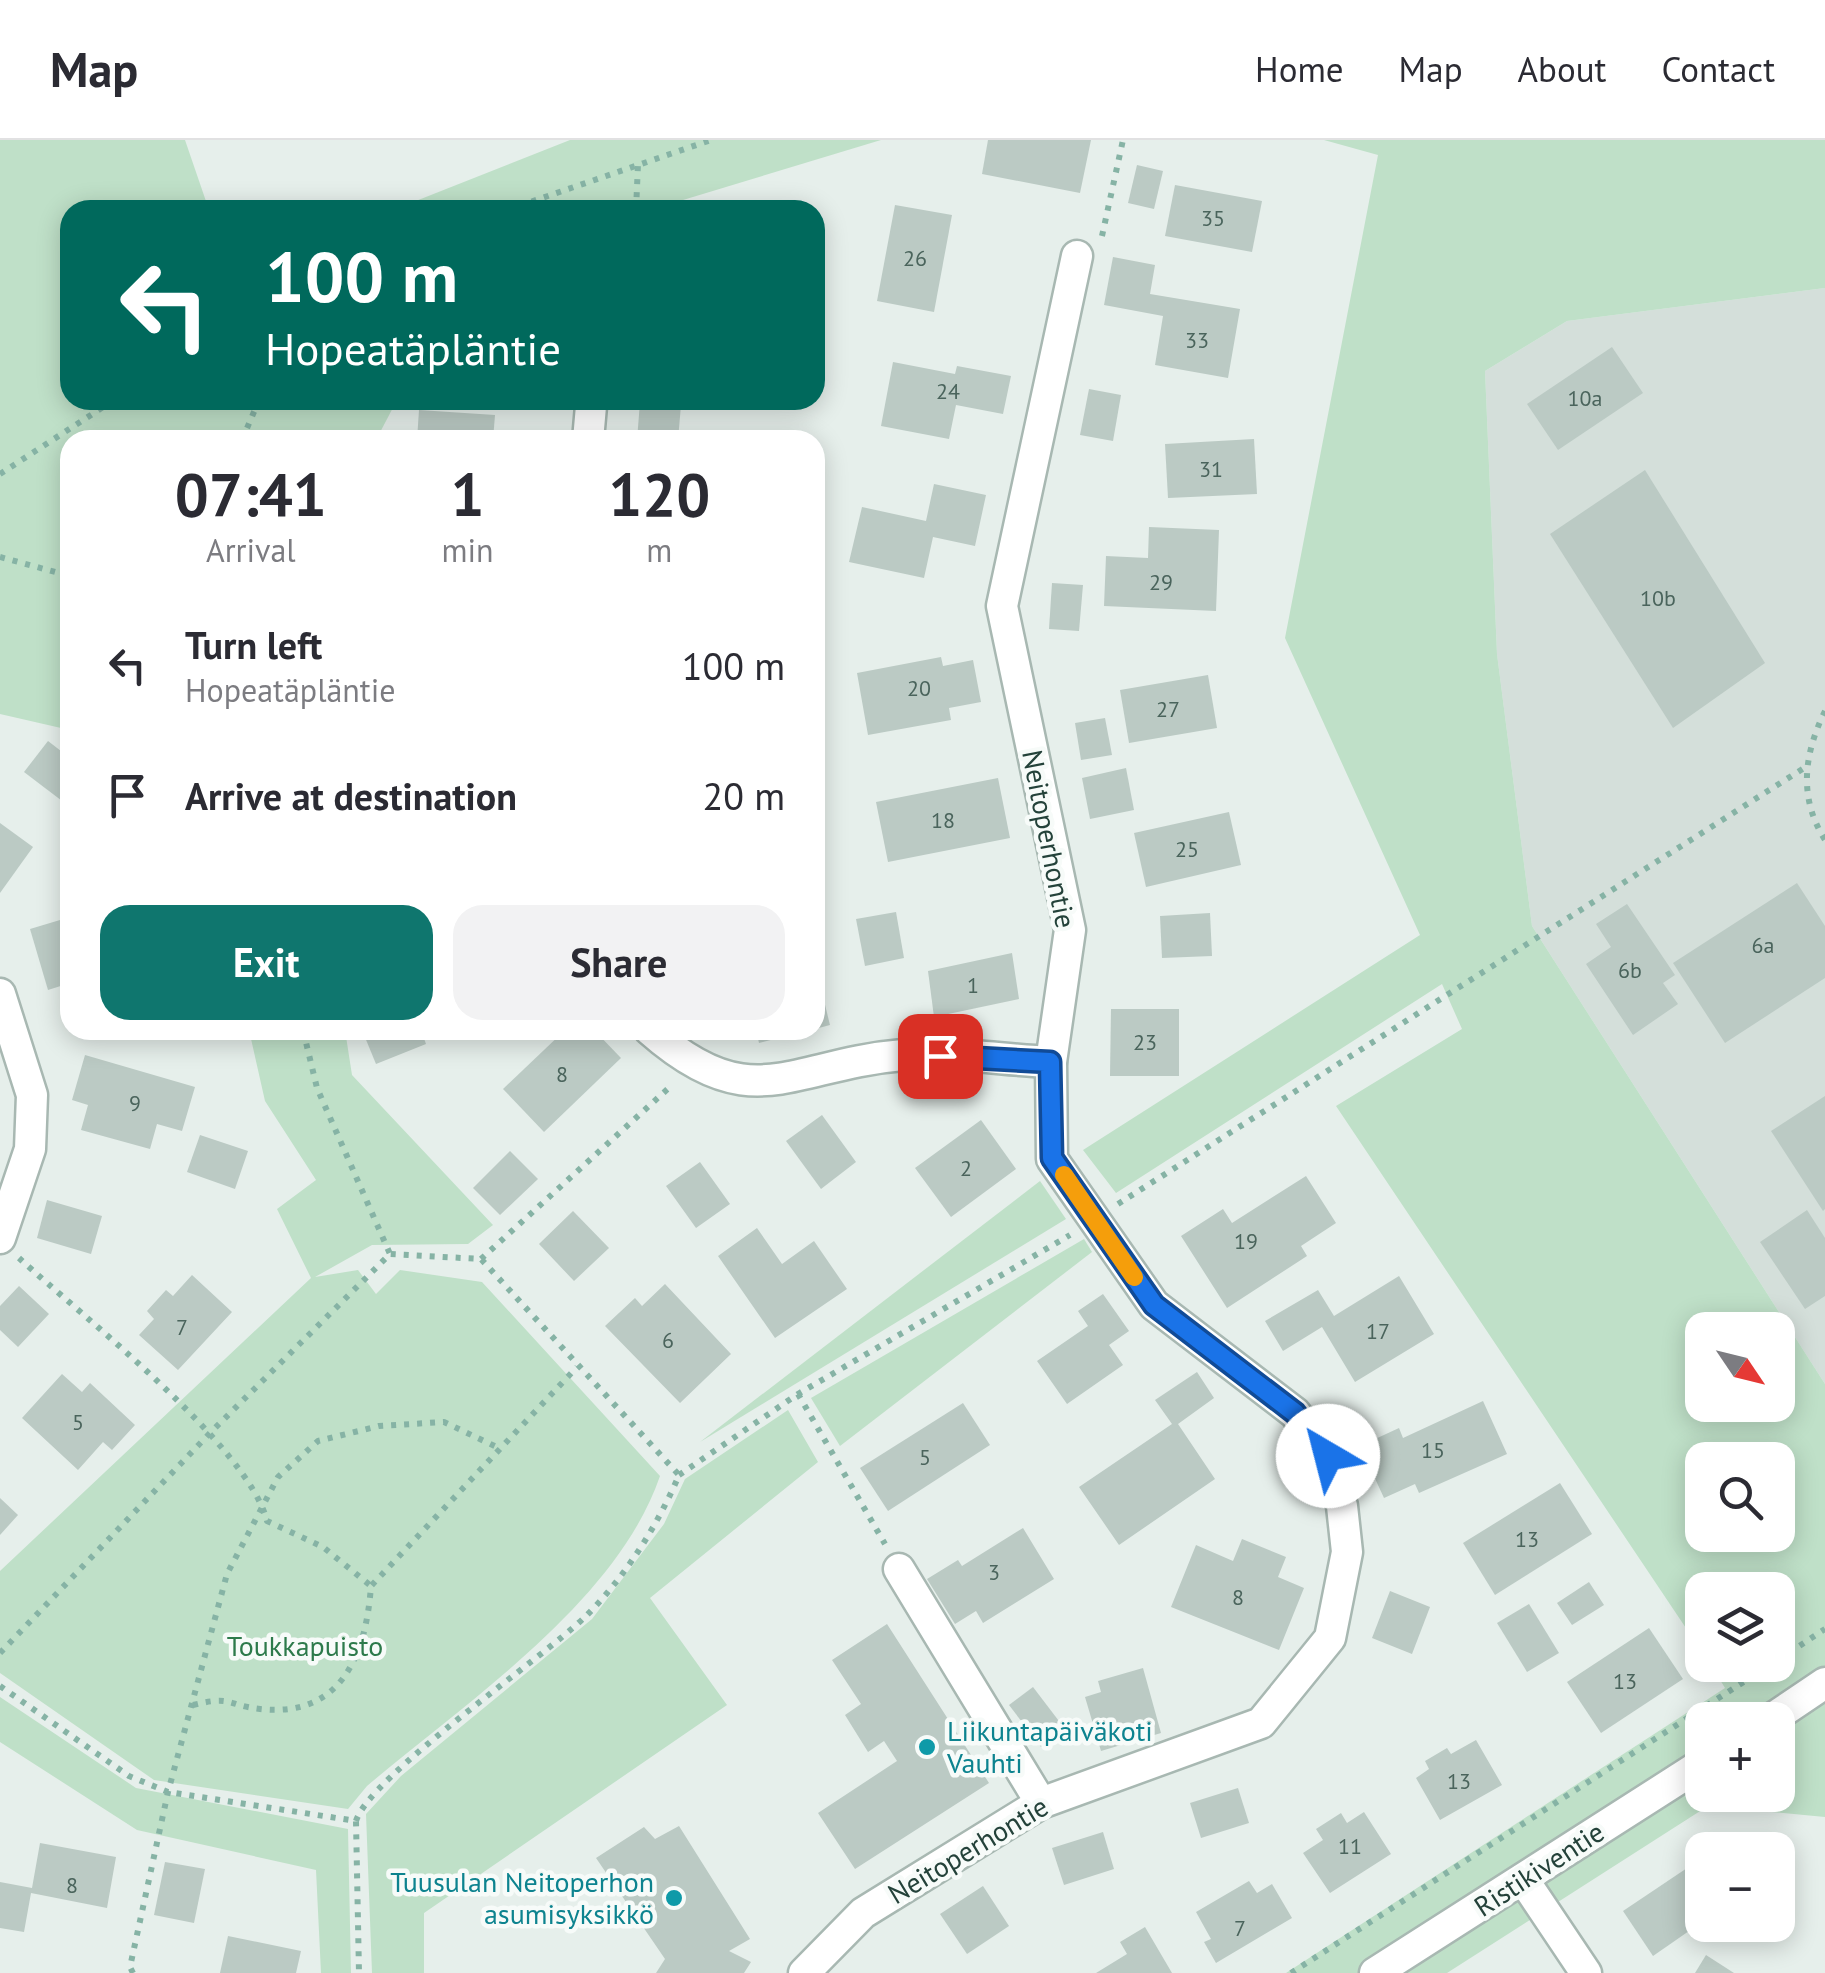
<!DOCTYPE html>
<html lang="en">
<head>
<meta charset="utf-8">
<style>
	body { margin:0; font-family:"PT Sans",sans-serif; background:#f2f2f3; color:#2b2b33; height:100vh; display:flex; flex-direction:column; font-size:38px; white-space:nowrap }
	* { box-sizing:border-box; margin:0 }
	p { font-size:32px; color:#7c7c81 }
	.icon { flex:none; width:55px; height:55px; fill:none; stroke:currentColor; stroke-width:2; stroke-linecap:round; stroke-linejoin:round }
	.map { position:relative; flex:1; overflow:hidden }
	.details { position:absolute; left:60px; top:290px; width:765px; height:610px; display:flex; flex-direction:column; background:#fff; border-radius:30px; box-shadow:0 5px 25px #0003 }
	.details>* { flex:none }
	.guide { position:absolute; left:60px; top:60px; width:765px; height:210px; border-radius:30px; box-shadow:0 5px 25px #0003; background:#00695c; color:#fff; overflow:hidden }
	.needle { width:65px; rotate:125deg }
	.fabs { position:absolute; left:1685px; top:1172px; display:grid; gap:20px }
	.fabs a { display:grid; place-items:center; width:110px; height:110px; border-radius:20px; background:#fff; box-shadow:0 5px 25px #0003; font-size:50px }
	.pin { position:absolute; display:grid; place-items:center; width:85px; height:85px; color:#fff; margin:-42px; border-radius:20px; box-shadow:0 5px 15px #0006 }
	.me { position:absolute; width:110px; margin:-55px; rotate:323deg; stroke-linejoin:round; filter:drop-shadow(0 0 8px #0008) }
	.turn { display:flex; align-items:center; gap:35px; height:210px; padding:0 40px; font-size:45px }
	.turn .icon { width:130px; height:130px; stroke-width:2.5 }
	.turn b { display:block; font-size:70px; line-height:85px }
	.eta { display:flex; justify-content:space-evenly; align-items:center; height:170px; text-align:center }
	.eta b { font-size:60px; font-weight:600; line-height:70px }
	.action { display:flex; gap:20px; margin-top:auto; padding:20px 40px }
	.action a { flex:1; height:115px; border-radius:30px; background:#0f766e; color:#fff; font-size:40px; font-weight:600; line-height:115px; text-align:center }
	.action a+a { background:#f2f2f3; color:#2b2b33 }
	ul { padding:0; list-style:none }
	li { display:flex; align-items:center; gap:30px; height:130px; padding:0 40px }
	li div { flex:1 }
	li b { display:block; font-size:38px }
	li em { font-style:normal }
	header { display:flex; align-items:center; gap:60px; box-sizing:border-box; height:140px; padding:0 50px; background:#fff; border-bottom:2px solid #e1e1e2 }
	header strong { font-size:48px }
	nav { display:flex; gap:55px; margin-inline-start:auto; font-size:35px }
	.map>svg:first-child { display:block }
</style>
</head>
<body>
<header>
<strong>Map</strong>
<nav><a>Home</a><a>Map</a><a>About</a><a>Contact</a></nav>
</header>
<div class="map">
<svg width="1825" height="1833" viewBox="0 0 1825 1833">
	<rect width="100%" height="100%" fill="#e6efeb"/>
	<path fill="#d4dfda" d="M 1825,148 L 1825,1244 L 1532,786 L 1497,514 L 1485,231 L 1567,181 Z"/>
	<g fill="#bfe0c8" fill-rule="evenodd">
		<path d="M 0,0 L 185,0 L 209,70 L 70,70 L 70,260 L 397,260 L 376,300 L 70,300 L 70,594 L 61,588 L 0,574 Z"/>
		<path d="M 570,0 L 881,0 L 650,70 L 393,70 Z"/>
		<path d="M 1324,0 L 1825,0 L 1825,148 L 1567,181 L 1485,231 L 1497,514 L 1532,786 L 1825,1244 L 1825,1677 L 1708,1666 L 1447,1833 L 1286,1833 L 1725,1548 L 1711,1525 L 1778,1525 L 1778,1450 L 1702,1450 L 1702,1512 L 1336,966 L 1462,889 L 1442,844 L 1116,1053 L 1083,1010 L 1420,795 L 1285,498 L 1378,15 ZM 1702,1190 L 1778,1190 L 1778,1265 L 1702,1265 ZM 1702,1320 L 1778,1320 L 1778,1395 L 1702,1395 ZM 1702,1580 L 1778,1580 L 1778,1655 L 1702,1655 Z"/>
		<path d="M 249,890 L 345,890 L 352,935 L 493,1085 L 468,1104 L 372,1105 L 315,1137 L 358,1130 L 376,1154 L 400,1130 L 482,1142 L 660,1336 C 617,1462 467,1561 367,1646 L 348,1669 L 154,1640 L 0,1533 L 0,1431 L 311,1138 L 277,1069 L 316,1040 L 265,961 Z"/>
		<path d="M 1040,1041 L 1066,1079 L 700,1302 Z"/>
		<path d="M 1084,1099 L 1092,1112 L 840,1306 L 811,1258 Z"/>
		<path d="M 788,1270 L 818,1322 L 650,1458 L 727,1565 L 424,1773 L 424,1833 L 372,1833 L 366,1674 L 401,1636 L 592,1479 L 664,1384 L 685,1339 Z"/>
		<path d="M 0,1557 L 136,1648 L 348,1689 L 351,1833 L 321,1833 L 316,1730 L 137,1690 L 0,1602 Z"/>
	</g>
	<g fill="#bbcac4">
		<path d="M 988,0 L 1091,0 L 1080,53 L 982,34 Z"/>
		<path d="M 1137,25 L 1163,31 L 1154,69 L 1128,63 Z"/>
		<path d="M 1175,45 L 1262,61 L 1252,112 L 1165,96 Z"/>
		<path d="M 895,65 L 952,75 L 934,172 L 877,161 Z"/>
		<path d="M 1113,117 L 1155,125 L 1150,154 L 1240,169 L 1228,238 L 1155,225 L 1163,176 L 1104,165 Z"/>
		<path d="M 1612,207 L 1643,253 L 1558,310 L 1527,264 Z"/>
		<path d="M 893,222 L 955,234 L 957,226 L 1011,236 L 1003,274 L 956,265 L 949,299 L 881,286 Z"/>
		<path d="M 1089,249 L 1121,255 L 1113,301 L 1080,295 Z"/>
		<path d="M 640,262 L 681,265 L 678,300 L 637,300 Z"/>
		<path d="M 419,270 L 495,275 L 493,300 L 417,300 Z"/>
		<path d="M 1254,299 L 1257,354 L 1168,358 L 1165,304 Z"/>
		<path d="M 1645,330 L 1765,523 L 1673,588 L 1550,394 Z"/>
		<path d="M 934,344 L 986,355 L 975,406 L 933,397 L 924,438 L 849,422 L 862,367 L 926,381 Z"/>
		<path d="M 1149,387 L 1219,390 L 1216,471 L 1104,466 L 1106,416 L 1148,418 Z"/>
		<path d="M 1052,443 L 1083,445 L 1079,491 L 1049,489 Z"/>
		<path d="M 941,517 L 943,526 L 973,520 L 981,562 L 949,568 L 951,580 L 868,595 L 857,533 Z"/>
		<path d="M 1208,535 L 1217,588 L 1129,603 L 1120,550 Z"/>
		<path d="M 1105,578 L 1112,615 L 1081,620 L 1075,583 Z"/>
		<path d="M 48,601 L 70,618 L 70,667 L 24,632 Z"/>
		<path d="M 1126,628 L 1134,670 L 1090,679 L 1082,638 Z"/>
		<path d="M 998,638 L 1010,698 L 888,722 L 876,662 Z"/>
		<path d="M 1229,672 L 1241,725 L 1146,747 L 1134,693 Z"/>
		<path d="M 0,683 L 33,707 L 0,753 Z"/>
		<path d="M 1797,743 L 1825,786 L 1825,838 L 1725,903 L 1673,823 Z"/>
		<path d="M 1627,764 L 1675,835 L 1663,843 L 1678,864 L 1633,895 L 1586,824 L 1611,807 L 1596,784 Z"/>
		<path d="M 896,772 L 904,818 L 865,826 L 856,779 Z"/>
		<path d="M 1210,773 L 1212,816 L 1162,818 L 1160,776 Z"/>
		<path d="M 70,777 L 70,843 L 48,850 L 30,789 Z"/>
		<path d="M 1012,813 L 1019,859 L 934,877 L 928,831 Z"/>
		<path d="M 816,828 L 830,885 L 815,889 L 815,829 Z"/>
		<path d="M 1111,869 L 1179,869 L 1179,936 L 1110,936 Z"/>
		<path d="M 362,890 L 421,890 L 426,904 L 376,924 Z"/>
		<path d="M 565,890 L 594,890 L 621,918 L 544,992 L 503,949 Z"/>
		<path d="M 756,890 L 805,890 L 805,891 L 759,903 Z"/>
		<path d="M 85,915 L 195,947 L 182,991 L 157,984 L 150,1009 L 81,990 L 88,965 L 72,960 Z"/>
		<path d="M 1825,956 L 1825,1069 L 1823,1071 L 1771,991 Z"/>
		<path d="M 822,975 L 856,1022 L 821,1049 L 786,1001 Z"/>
		<path d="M 981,980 L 1016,1029 L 951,1077 L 915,1028 Z"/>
		<path d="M 200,995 L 248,1011 L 235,1049 L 187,1032 Z"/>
		<path d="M 510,1011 L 538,1039 L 500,1075 L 473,1048 Z"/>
		<path d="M 700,1022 L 730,1064 L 696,1088 L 666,1046 Z"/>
		<path d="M 1306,1036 L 1336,1083 L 1301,1106 L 1307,1116 L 1227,1168 L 1181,1096 L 1223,1069 L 1232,1083 Z"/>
		<path d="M 47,1060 L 102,1076 L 91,1114 L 37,1098 Z"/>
		<path d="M 1807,1070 L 1825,1098 L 1825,1156 L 1805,1169 L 1760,1102 Z"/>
		<path d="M 573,1071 L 609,1108 L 574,1141 L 539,1104 Z"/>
		<path d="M 757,1088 L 782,1124 L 814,1101 L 847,1149 L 775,1198 L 718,1116 Z"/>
		<path d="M 192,1135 L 232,1172 L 178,1230 L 139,1195 L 154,1179 L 147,1171 L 166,1150 L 173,1156 Z"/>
		<path d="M 1399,1136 L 1434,1194 L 1355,1242 L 1322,1187 L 1283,1211 L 1265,1181 L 1318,1150 L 1334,1176 Z"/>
		<path d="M 665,1144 L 731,1214 L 680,1263 L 605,1186 L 635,1158 L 642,1166 Z"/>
		<path d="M 19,1146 L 49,1174 L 18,1207 L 0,1190 L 0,1166 Z"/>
		<path d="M 1103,1154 L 1129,1191 L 1109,1205 L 1123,1225 L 1067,1264 L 1037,1221 L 1088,1186 L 1078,1171 Z"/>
		<path d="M 1197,1232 L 1214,1258 L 1178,1284 L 1215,1339 L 1119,1405 L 1079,1347 L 1172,1284 L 1155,1260 Z"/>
		<path d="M 62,1234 L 82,1252 L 90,1243 L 135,1285 L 112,1310 L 103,1302 L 78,1330 L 22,1278 Z"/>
		<path d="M 1483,1261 L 1507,1314 L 1419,1353 L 1415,1344 L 1384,1358 L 1360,1306 L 1399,1288 L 1403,1298 Z"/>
		<path d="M 963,1263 L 990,1305 L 888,1371 L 860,1328 Z"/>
		<path d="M 1560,1343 L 1592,1394 L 1495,1455 L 1463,1403 Z"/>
		<path d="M 0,1358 L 18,1375 L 0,1395 Z"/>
		<path d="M 1023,1388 L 1054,1439 L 983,1483 L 976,1471 L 955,1484 L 927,1439 L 958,1420 L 962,1426 Z"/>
		<path d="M 1242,1399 L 1286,1417 L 1278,1437 L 1304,1448 L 1279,1510 L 1171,1467 L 1196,1405 L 1233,1421 Z"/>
		<path d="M 1589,1442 L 1604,1465 L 1572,1485 L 1557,1463 Z"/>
		<path d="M 1390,1451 L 1430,1467 L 1412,1514 L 1372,1498 Z"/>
		<path d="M 1529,1464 L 1559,1513 L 1527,1532 L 1497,1483 Z"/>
		<path d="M 887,1484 L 989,1643 L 855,1729 L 818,1673 L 897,1621 L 884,1601 L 868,1612 L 845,1575 L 861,1564 L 832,1520 Z"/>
		<path d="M 1649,1488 L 1683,1539 L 1601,1593 L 1567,1542 Z"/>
		<path d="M 1143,1528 L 1161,1593 L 1101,1611 L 1085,1557 L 1101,1552 L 1098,1541 Z"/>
		<path d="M 1033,1547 L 1065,1589 L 1041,1607 L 1009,1565 Z"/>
		<path d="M 1476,1600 L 1502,1645 L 1440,1680 L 1416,1638 L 1429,1629 L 1425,1621 L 1447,1608 L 1451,1614 Z"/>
		<path d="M 1238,1648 L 1249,1683 L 1201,1698 L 1190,1663 Z"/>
		<path d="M 1364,1672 L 1391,1714 L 1330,1753 L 1303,1713 L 1323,1700 L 1316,1689 L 1341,1673 L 1347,1683 Z"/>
		<path d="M 679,1686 L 750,1799 L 729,1811 L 751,1822 L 744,1833 L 656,1833 L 665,1819 L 596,1718 L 644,1687 L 655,1699 Z"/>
		<path d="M 1103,1692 L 1114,1729 L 1064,1745 L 1052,1708 Z"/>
		<path d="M 40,1703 L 116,1717 L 107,1768 L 31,1753 L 24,1792 L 0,1788 L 0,1742 L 32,1748 Z"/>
		<path d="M 1702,1718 L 1702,1782 L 1653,1816 L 1623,1771 Z"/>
		<path d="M 165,1722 L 205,1729 L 194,1783 L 154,1775 Z"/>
		<path d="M 1249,1741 L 1257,1753 L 1272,1744 L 1292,1778 L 1216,1823 L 1204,1802 L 1211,1799 L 1196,1772 Z"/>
		<path d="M 983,1746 L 1009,1786 L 967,1814 L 940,1774 Z"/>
		<path d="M 1145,1787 L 1172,1833 L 1096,1833 L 1127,1814 L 1120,1802 Z"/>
		<path d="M 228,1796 L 301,1811 L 296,1833 L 220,1833 Z"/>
		<path d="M 1706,1815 L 1734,1833 L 1695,1833 Z"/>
	</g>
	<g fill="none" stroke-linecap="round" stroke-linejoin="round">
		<defs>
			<g id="minor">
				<path d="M 588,300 L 591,266"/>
				<path d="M 0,854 L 32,955 L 30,1009 L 0,1098"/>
				<path d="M 650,890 C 752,980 791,924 903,915 C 951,911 1003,920 1051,922"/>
				<path d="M 899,1429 L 1041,1663"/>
				<path d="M 1523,1739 L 1586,1833"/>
				<path d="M 804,1833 L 863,1773 L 1041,1663 L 1261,1583 L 1330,1498 L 1347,1412 L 1342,1366 L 1328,1316 L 1295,1273 L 1154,1165 L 1052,1019 L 1051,922 L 1070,790 L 1002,466 L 1077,116"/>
			</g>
			<g id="tertiary">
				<path d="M 1770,1580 L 1825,1543"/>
				<path d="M 1375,1833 L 1702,1624"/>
			</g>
		</defs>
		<use href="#minor" stroke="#a8b8b2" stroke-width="35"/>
		<use href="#tertiary" stroke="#a8b8b2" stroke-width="35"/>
		<g stroke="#86b3a5" stroke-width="6" stroke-dasharray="5 8" stroke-linecap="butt">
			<path d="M 507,70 L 711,0"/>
			<path d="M 636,70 L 638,24"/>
			<path d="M 1102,96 L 1123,0"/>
			<path d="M 242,300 L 259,260"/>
			<path d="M 0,334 L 114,260"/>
			<path d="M 0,417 L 70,436"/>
			<path d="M 1825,571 C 1804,614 1798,657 1825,700"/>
			<path d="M 1118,1064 L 1804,628"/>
			<path d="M 19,1118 C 81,1175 248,1306 267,1381 L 323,1407 L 371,1446"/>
			<path d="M 481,1119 L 672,945"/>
			<path d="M 798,1254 L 885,1404"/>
			<path d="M 679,1335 L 798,1254 L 1070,1095"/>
			<path d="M 0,1513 L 210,1293 L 390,1114 L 317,948 L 303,890"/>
			<path d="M 1778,1520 L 1825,1489"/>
			<path d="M 0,1546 L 129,1636 L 168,1652 L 356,1681 L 359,1833"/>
			<path d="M 193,1565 C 233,1555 225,1565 260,1569 C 342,1578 366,1514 371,1446 L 577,1227"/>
			<path d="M 356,1681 C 370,1636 542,1519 586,1476 C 625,1437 658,1385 679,1335 L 481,1119 L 390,1114"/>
			<path d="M 133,1833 L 130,1827 L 168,1652 L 227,1434 L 278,1337 L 318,1301 L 379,1286 L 444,1282 L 501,1309"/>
			<path d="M 1291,1833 L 1770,1525"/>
		</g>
		<use href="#minor" stroke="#fff" stroke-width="30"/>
		<use href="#tertiary" stroke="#fff" stroke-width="30"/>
	</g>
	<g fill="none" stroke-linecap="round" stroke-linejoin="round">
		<defs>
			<path id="route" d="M 940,916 L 1050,922 L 1052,1018 L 1154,1165 L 1295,1273 L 1328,1316"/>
		</defs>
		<use href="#route" stroke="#114b97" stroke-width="25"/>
		<use href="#route" stroke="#1a73e8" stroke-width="18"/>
		<path stroke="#f59e0b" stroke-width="18" d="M 1064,1035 L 1134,1137"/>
	</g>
	<g fill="#0f9aa8" stroke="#f7fbf9" stroke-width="4">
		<circle cx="927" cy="1607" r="10"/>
		<circle cx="674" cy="1758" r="10"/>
	</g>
	<g text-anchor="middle" stroke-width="9" stroke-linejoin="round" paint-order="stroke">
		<g font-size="22" fill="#4a645c">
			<text x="1213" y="86">35</text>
			<text x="915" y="126">26</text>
			<text x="1197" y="208">33</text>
			<text x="948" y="259">24</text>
			<text x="1585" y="266">10a</text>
			<text x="1211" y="337">31</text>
			<text x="1161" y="450">29</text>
			<text x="1658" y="466">10b</text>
			<text x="919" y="556">20</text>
			<text x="1168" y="577">27</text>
			<text x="943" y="688">18</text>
			<text x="1187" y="717">25</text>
			<text x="1763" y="813">6a</text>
			<text x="1630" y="838">6b</text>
			<text x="973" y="853">1</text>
			<text x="1145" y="910">23</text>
			<text x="562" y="942">8</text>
			<text x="135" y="971">9</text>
			<text x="966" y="1036">2</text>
			<text x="1246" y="1109">19</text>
			<text x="182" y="1195">7</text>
			<text x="1378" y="1199">17</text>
			<text x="668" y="1208">6</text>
			<text x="78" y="1290">5</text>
			<text x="1433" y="1318">15</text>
			<text x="925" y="1325">5</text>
			<text x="1527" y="1407">13</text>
			<text x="994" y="1440">3</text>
			<text x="1238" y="1465">8</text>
			<text x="1625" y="1549">13</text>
			<text x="1459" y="1649">13</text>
			<text x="1350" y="1714">11</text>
			<text x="72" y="1753">8</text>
			<text x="1240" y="1796">7</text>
		</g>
		<g font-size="28" fill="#24423a" stroke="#f7fbf9">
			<text transform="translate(1049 699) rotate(79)" y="10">Neitoperhontie</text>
			<text transform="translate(968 1710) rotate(-31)" y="10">Neitoperhontie</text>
			<text transform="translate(1539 1729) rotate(-33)" y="10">Ristikiventie</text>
		</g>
		<g font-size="28" fill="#2d7a4b" stroke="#f7fbf9">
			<text x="305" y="1516">Toukkapuisto</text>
		</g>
		<g font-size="28" fill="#0d838f" stroke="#f7fbf9" text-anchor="start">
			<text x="947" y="1601">Liikuntapäiväkoti<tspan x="947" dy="32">Vauhti</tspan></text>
			<text x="654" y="1752" text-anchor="end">Tuusulan Neitoperhon<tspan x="654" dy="32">asumisyksikkö</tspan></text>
		</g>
	</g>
</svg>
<div class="fabs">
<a><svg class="needle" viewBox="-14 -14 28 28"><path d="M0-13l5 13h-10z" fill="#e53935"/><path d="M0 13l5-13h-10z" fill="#7c7c81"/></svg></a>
<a><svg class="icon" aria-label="search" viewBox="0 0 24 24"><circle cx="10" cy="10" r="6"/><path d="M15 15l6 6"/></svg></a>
<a><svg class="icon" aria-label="layers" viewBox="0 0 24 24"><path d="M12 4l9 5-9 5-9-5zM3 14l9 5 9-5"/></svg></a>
<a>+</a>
<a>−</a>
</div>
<div class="pin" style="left:940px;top:916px;background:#d93025"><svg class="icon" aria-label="arrive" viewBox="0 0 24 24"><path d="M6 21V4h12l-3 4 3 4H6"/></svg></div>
<svg class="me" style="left:1328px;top:1316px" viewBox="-20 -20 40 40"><circle r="19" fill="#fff"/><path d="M0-13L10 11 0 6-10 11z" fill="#1a73e8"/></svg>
<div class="guide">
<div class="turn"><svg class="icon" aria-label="left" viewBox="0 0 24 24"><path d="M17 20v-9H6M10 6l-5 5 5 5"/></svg><div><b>100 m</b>Hopeatäpläntie</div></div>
</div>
<section class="details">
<div class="eta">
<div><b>07:41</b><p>Arrival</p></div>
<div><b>1</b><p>min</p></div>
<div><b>120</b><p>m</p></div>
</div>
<ul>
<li><svg class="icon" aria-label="left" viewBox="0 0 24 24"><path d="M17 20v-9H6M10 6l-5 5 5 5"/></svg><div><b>Turn left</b><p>Hopeatäpläntie</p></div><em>100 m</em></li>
<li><svg class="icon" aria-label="arrive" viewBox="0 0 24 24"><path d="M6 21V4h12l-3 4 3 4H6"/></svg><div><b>Arrive at destination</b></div><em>20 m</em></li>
</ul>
<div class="action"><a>Exit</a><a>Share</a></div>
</section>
</div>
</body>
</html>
